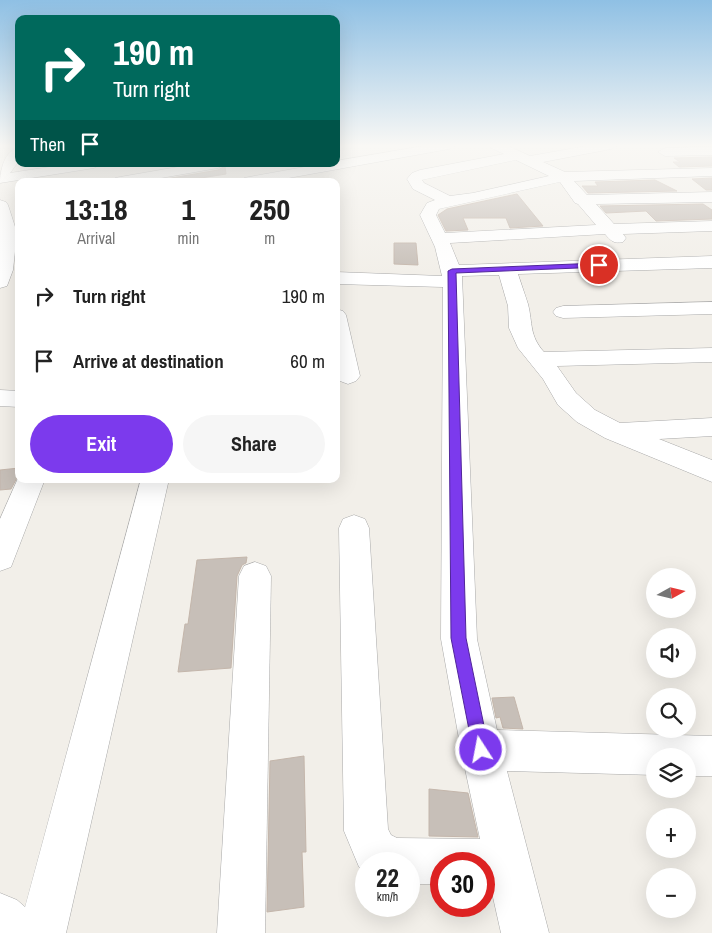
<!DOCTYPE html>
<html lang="en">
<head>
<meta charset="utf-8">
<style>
	body { margin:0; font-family:"Archivo Narrow",sans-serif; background:#f6f6f6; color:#222; height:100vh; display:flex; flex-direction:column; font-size:19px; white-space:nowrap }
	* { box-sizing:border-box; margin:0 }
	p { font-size:16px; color:#767676 }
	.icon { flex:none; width:28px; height:28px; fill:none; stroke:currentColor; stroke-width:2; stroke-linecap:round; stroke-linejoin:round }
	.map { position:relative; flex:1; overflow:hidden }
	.sheet { position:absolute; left:15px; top:178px; width:325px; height:305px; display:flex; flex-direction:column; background:#fff; border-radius:10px; box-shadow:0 5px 20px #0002 }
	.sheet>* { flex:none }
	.top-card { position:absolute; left:15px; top:15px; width:325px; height:152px; border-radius:10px; box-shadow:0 5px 20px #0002; background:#00695c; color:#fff; overflow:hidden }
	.needle { width:32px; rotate:82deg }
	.fabs { position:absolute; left:646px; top:568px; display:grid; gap:10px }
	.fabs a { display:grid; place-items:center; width:50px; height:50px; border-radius:50%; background:#fff; box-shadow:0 5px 20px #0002; font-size:25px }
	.speed { position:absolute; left:355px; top:852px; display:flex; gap:10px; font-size:25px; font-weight:700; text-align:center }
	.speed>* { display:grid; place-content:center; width:65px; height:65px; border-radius:50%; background:#fff; box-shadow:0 5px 20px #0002; line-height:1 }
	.speed small { font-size:12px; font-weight:400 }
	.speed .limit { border:8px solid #d22; background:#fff; color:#111 }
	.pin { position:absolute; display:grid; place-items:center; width:42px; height:42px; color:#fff; margin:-21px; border:2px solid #fff; border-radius:50%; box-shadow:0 1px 5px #0007 }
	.me { position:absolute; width:55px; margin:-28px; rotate:349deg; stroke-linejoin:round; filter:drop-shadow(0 0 4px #0008) }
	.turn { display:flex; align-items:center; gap:18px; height:105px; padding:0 15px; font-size:22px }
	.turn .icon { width:65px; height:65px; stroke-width:2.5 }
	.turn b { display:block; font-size:35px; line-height:42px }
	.then { display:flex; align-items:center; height:48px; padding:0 15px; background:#0003; gap:10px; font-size:19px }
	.eta { display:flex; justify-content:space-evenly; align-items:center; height:85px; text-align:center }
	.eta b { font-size:30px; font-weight:800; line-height:35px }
	.button { display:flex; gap:10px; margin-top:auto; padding:10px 15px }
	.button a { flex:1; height:58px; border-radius:30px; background:#7c3aed; color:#fff; font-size:20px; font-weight:800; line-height:58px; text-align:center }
	.button a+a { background:#f6f6f6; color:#222 }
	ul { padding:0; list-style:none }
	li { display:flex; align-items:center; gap:15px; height:65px; padding:0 15px }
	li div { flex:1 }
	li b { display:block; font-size:19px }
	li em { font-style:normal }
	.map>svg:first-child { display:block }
</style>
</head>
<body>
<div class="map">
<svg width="712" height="933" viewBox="0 0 712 933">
	<rect width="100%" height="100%" fill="#f2efe9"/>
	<g fill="#c7bfb8" stroke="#c4b6ab">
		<path d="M 712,157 L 712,166 L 679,167 L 673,162 L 680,162 L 674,158 Z"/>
		<path d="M 225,166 L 226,174 L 182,181 L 160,180 L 218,170 Z"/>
		<path d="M 712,178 L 712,190 L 706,190 L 692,179 Z"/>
		<path d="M 655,180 L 677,191 L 588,193 L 582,186 L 598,186 L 595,182 Z"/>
		<path d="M 517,194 L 543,226 L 510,228 L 506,218 L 463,218 L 468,230 L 446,231 L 438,215 L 447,209 Z"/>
		<path d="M 703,204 L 712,210 L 712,219 L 656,221 L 646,211 L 606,213 L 600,206 Z"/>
		<path d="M 394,243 L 416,243 L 418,265 L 394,264 Z"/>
		<path d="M 19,468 L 19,474 L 11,489 L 0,490 L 0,470 Z"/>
		<path d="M 247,557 L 246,563 L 242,565 L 237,576 L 231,668 L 178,672 L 185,624 L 188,624 L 197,560 Z"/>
		<path d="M 514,697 L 523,729 L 503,728 L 500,717 L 496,718 L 492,698 Z"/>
		<path d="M 304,756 L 306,852 L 302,852 L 304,907 L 267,912 L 270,761 Z"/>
		<path d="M 429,789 L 468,793 L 478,837 L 429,836 Z"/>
	</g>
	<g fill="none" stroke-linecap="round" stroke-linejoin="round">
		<defs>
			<g id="minor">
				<path d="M 429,145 L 456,145 L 449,149 L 272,181 L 242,181 L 244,178 L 249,177 L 321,164 L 336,164 L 336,161 Z"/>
				<path d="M 490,145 L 506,145 L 530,156 L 592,145 L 618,145 L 611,149 L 543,162 L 565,172 L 712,168 L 712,176 L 574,181 L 587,195 L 712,192 L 712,202 L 596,204 L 614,224 L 712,221 L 712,231 L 623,234 L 626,238 L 623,242 C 614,244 611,241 605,234 L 450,243 L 459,265 L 712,256 L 712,268 L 518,274 C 521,284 525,294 528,304 C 533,324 529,335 544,352 L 712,348 L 712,362 L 557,366 L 576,393 L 595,410 L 620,423 L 712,418 L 712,436 L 659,439 L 712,460 L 712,482 L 605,438 L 577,422 L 558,405 L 543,379 L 518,348 L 509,328 L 508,306 L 499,275 L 462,276 L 477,639 L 497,730 L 712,736 L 712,776 L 688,776 L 688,756 L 655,756 L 655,775 L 507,771 L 549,933 L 501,933 L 490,884 L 484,884 L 484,864 L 441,864 L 441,884 L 409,884 L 409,864 L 366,864 L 366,871 L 359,867 L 344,831 L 339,528 L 343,519 L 354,515 L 365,519 L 369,528 L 388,829 L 391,835 L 397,838 L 480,839 L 461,750 L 441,639 L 443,287 L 336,284 L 336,272 L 442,276 L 435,247 L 420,215 L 427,203 L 435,200 L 413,189 L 407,179 L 412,173 L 420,170 L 504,154 L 491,148 ZM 516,160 L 549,176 L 473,193 L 450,196 L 424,183 L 422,180 ZM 560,182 L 575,203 L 578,204 L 596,225 L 445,233 L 436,215 L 439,209 Z"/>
				<path d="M 19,147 L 19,161 L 10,173 L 69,164 L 101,164 L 94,168 L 0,183 C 0,171 4,151 19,147 Z"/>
				<path d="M 712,147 L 712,155 L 665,156 L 658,152 L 665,148 Z"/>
				<path d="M 195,164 L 225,164 L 218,168 L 144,181 L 113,181 L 115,178 L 120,177 Z"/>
				<path d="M 0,200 L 6,202 L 8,205 L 17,233 L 13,270 L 7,286 L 0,288 Z"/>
				<path d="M 712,302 L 712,314 L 563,318 L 556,316 L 553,312 L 556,308 L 563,306 Z"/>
				<path d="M 336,309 L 343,311 L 346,315 L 360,376 L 356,381 L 348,384 L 340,381 L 336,376 Z"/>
				<path d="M 0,390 L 19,391 L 19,407 L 0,406 Z"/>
				<path d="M 19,476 L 19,479 L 45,479 L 11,567 L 0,571 L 0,519 Z"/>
				<path d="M 141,479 L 169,479 L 66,933 L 0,933 L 0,893 L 17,900 L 25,907 Z"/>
				<path d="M 255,562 L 266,566 L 271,576 L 265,933 L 217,933 L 239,576 L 244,566 Z"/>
			</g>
		</defs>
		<use href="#minor" stroke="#a9a9a9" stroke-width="1"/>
		<use href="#minor" fill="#fff" fill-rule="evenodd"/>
	</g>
	<linearGradient id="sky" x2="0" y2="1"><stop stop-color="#8fc0e4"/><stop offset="0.53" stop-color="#f9f8f5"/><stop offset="1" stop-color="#f9f8f5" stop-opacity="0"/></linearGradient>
	<rect width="712" height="275" fill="url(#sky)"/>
	<path fill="#7c3aed" stroke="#51269a" d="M 599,263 L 603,265 L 602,267 L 456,273 L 466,638 L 489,750 L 487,756 L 481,758 L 475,756 L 473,750 L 451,638 L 448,271 L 452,269 Z"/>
</svg>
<div class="fabs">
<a><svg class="needle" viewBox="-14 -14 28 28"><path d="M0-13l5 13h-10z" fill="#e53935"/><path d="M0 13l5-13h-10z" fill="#767676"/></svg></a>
<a><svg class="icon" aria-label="sound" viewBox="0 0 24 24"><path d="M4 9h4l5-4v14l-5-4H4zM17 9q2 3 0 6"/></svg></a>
<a><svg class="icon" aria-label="search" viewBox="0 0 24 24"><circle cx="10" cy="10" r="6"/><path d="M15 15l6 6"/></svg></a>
<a><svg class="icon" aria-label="layers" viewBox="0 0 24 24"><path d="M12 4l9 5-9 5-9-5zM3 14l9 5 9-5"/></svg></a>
<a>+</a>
<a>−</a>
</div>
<div class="speed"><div>22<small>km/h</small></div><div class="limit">30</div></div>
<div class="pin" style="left:599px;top:265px;background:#d93025"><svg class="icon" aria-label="arrive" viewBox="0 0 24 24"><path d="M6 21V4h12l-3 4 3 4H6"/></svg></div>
<svg class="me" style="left:481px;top:750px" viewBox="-20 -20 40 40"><circle r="17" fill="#7c3aed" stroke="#fff" stroke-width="3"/><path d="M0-11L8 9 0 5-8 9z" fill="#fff"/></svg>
<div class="top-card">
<div class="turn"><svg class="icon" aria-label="right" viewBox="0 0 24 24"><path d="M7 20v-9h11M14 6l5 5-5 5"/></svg><div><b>190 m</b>Turn right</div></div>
<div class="then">Then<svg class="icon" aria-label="arrive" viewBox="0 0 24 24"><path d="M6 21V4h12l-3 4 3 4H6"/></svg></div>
</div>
<section class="sheet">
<div class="eta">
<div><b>13:18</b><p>Arrival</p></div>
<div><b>1</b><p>min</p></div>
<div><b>250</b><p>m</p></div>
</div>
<ul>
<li><svg class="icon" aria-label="right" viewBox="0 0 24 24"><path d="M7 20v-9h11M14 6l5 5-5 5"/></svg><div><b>Turn right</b></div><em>190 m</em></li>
<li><svg class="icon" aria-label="arrive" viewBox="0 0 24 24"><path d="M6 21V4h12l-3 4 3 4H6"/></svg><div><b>Arrive at destination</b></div><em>60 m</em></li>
</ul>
<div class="button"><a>Exit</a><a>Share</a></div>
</section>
</div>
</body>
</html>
